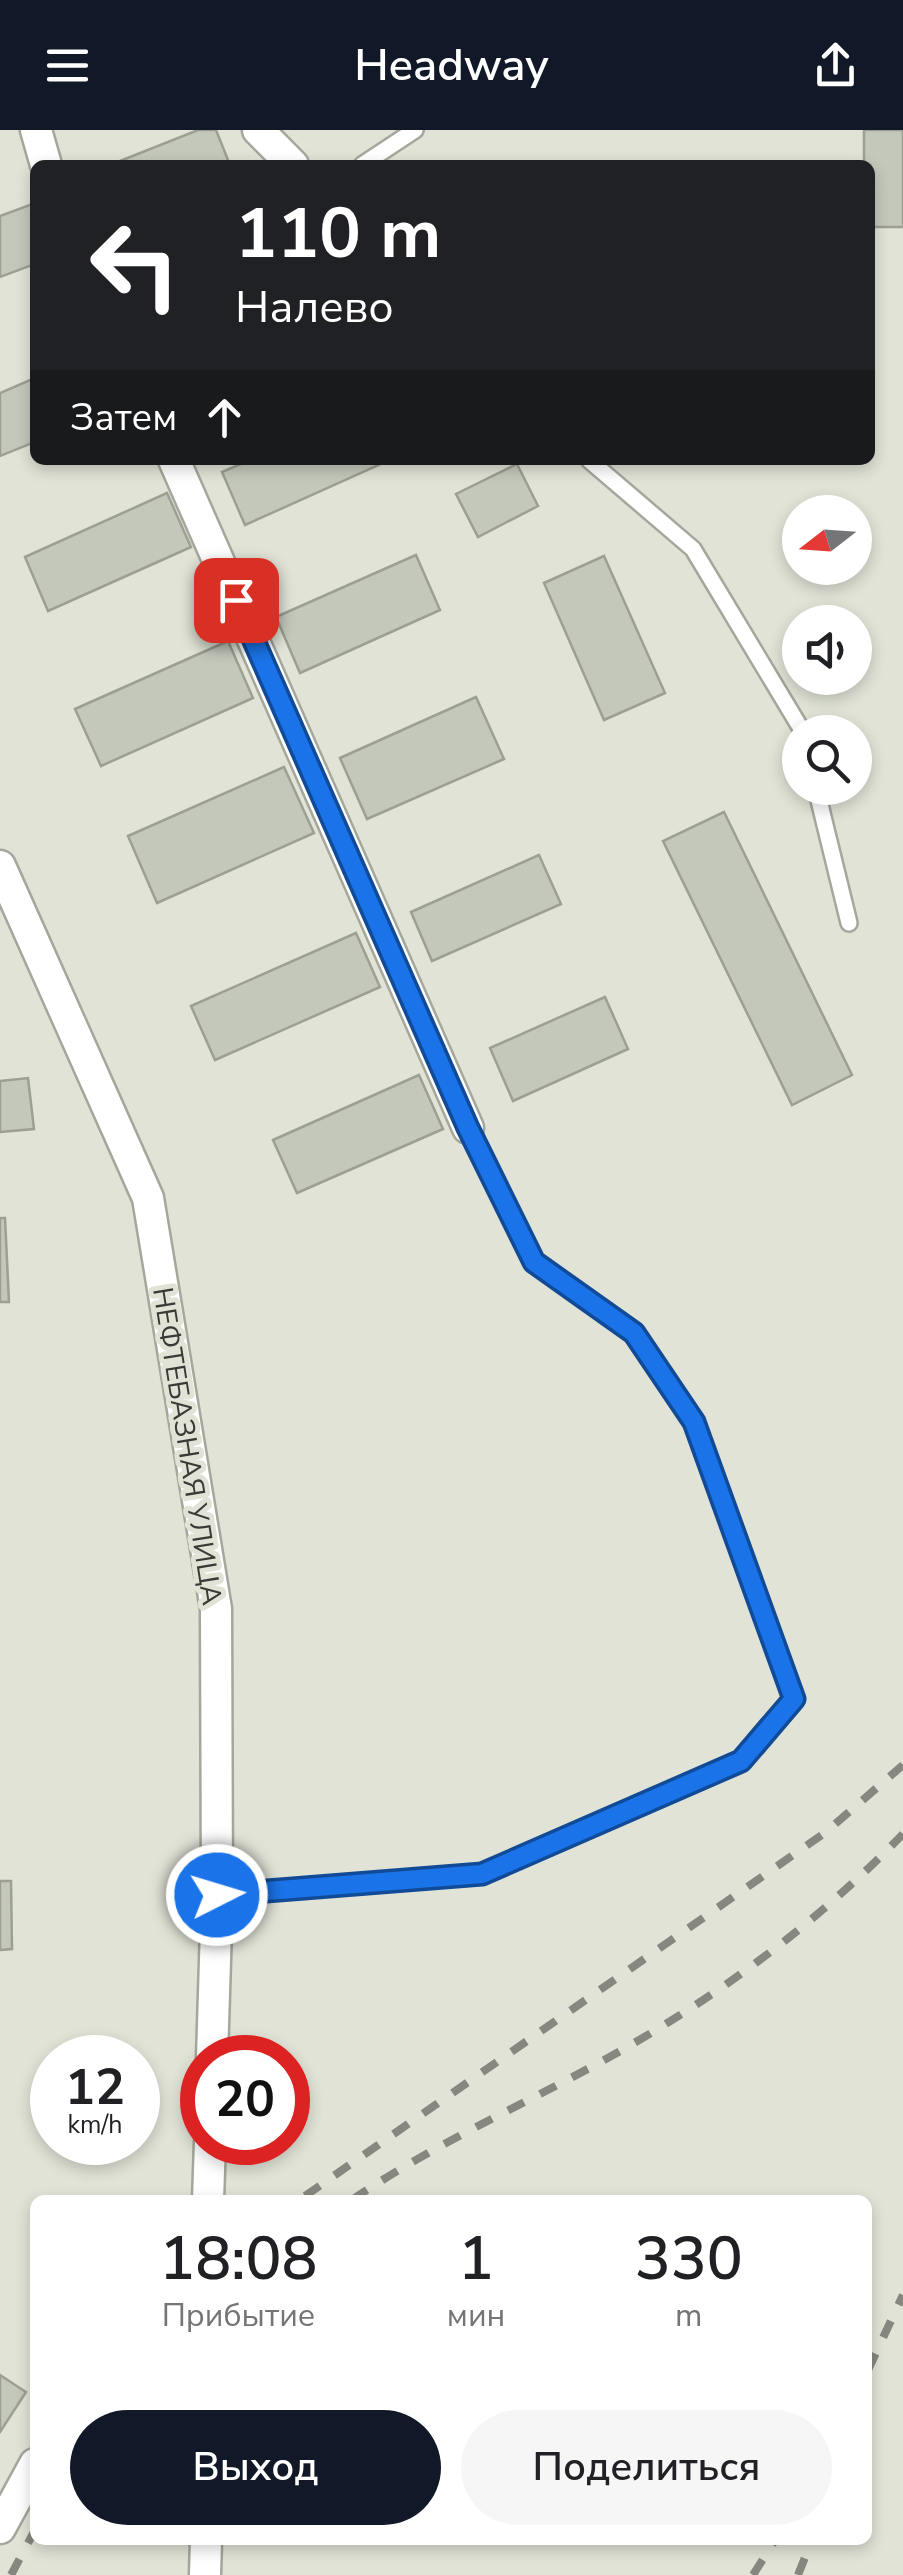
<!DOCTYPE html>
<html lang="ru">
<head>
<meta charset="utf-8">
<style>
	body { margin:0; font-family:"Nunito Sans",sans-serif; background:#f6f6f6; color:#202124; height:100vh; display:flex; flex-direction:column; font-size:38px; white-space:nowrap }
	* { box-sizing:border-box; margin:0 }
	p { font-size:32px; color:#757577 }
	.icon { flex:none; width:55px; height:55px; fill:none; stroke:currentColor; stroke-width:2; stroke-linecap:round; stroke-linejoin:round }
	.map { position:relative; flex:1; overflow:hidden }
	.sheet { position:absolute; left:30px; top:2065px; width:842px; height:350px; display:flex; flex-direction:column; background:#fff; border-radius:15px; box-shadow:0 5px 15px #0003 }
	.sheet>* { flex:none }
	.banner { position:absolute; left:30px; top:30px; width:845px; height:305px; border-radius:15px; box-shadow:0 5px 15px #0003; background:#202124; color:#fff; overflow:hidden }
	.needle { width:65px; rotate:253deg }
	.fabs { position:absolute; left:782px; top:365px; display:grid; gap:20px }
	.fabs a { display:grid; place-items:center; width:90px; height:90px; border-radius:50%; background:#fff; box-shadow:0 5px 15px #0003; font-size:50px }
	.speed { position:absolute; left:30px; top:1905px; display:flex; gap:20px; font-size:50px; font-weight:700; text-align:center }
	.speed>* { display:grid; place-content:center; width:130px; height:130px; border-radius:50%; background:#fff; box-shadow:0 5px 15px #0003; line-height:1 }
	.speed small { font-size:25px; font-weight:400 }
	.speed .limit { border:15px solid #d22; background:#fff; color:#111 }
	.pin { position:absolute; display:grid; place-items:center; width:85px; height:85px; color:#fff; margin:-42px; border-radius:20px; box-shadow:0 5px 15px #0006 }
	.me { position:absolute; width:110px; margin:-55px; rotate:85deg; stroke-linejoin:round; filter:drop-shadow(0 0 8px #0008) }
	.turn { display:flex; align-items:center; gap:35px; height:210px; padding:0 40px; font-size:45px }
	.turn .icon { width:130px; height:130px; stroke-width:2.5 }
	.turn b { display:block; font-size:70px; line-height:85px }
	.then { display:flex; align-items:center; height:95px; padding:0 40px; background:#0003; gap:20px; font-size:38px }
	.eta { display:flex; justify-content:space-evenly; align-items:center; height:170px; text-align:center }
	.eta b { font-size:60px; font-weight:600; line-height:70px }
	.cta { display:flex; gap:20px; margin-top:auto; padding:20px 40px }
	.cta a { flex:1; height:115px; border-radius:60px; background:#111827; color:#fff; font-size:40px; font-weight:600; line-height:115px; text-align:center }
	.cta a+a { background:#f6f6f6; color:#202124 }
	header { display:flex; justify-content:space-between; align-items:center; height:130px; padding:0 40px; background:#111827; color:#fff; font-size:45px; font-weight:600 }
	.map>svg:first-child { display:block }
</style>
</head>
<body>
<header><svg class="icon" aria-label="menu" viewBox="0 0 24 24"><path d="M4 6h16M4 12h16M4 18h16"/></svg>Headway<svg class="icon" aria-label="share" viewBox="0 0 24 24"><path d="M12 15V3M7 8l5-5 5 5M5 13v7h14v-7"/></svg></header>
<div class="map">
<svg width="903" height="2445" viewBox="0 0 903 2445">
	<rect width="100%" height="100%" fill="#e0e3d6"/>
	<g fill="#c4c8bb" stroke="#9c9f93" stroke-width="2.5">
		<path d="M 198,0 L 216,0 L 230,35 L 110,35 Z"/>
		<path d="M 864,0 L 903,0 L 903,97 L 870,97 L 870,35 L 864,35 Z"/>
		<path d="M 35,73 L 35,134 L 0,147 L 0,86 Z"/>
		<path d="M 35,248 L 35,312 L 0,326 L 0,263 Z"/>
		<path d="M 250,330 L 379,330 L 381,334 L 245,395 L 222,342 Z"/>
		<path d="M 517,334 L 538,376 L 478,407 L 456,364 Z"/>
		<path d="M 167,363 L 191,417 L 48,481 L 25,427 Z"/>
		<path d="M 416,425 L 440,480 L 300,543 L 276,487 Z"/>
		<path d="M 604,426 L 665,563 L 604,590 L 544,453 Z"/>
		<path d="M 228,511 L 253,568 L 101,636 L 75,579 Z"/>
		<path d="M 476,567 L 504,629 L 367,689 L 340,628 Z"/>
		<path d="M 284,637 L 314,703 L 157,773 L 128,706 Z"/>
		<path d="M 724,682 L 852,945 L 792,975 L 663,711 Z"/>
		<path d="M 539,725 L 561,774 L 432,831 L 411,782 Z"/>
		<path d="M 356,803 L 380,857 L 215,930 L 191,876 Z"/>
		<path d="M 605,867 L 628,919 L 513,971 L 490,918 Z"/>
		<path d="M 419,945 L 443,999 L 297,1063 L 273,1010 Z"/>
		<path d="M 28,948 L 34,999 L 0,1002 L 0,951 Z"/>
		<path d="M 0,1088 L 5,1088 L 9,1172 L 0,1172 Z"/>
		<path d="M 0,1751 L 11,1751 L 12,1819 L 0,1820 Z"/>
		<path d="M 0,2245 L 26,2262 L 0,2302 Z"/>
	</g>
	<g fill="none" stroke-linecap="round" stroke-linejoin="round">
		<defs>
			<g id="lane">
				<path d="M 362,35 L 415,0"/>
				<path d="M 589,330 L 693,419 L 803,602"/>
				<path d="M 816,658 L 849,793"/>
				<path d="M 217,1765 L 482,1745 L 741,1631 L 794,1569 L 694,1292 L 634,1203 L 534,1132 L 468,998"/>
			</g>
			<g id="street">
				<path d="M 36,0 L 46,35"/>
				<path d="M 258,0 L 293,35"/>
				<path d="M 174,330 L 468,998"/>
				<path d="M 0,736 L 148,1068 L 216,1479 L 217,1765 L 212,1928"/>
				<path d="M 208,2070 L 210,2012"/>
				<path d="M 0,2398 L 35,2334"/>
				<path d="M 205,2445 L 206,2410"/>
			</g>
		</defs>
		<use href="#lane" stroke="#a4a79b" stroke-width="20"/>
		<use href="#street" stroke="#a4a79b" stroke-width="35"/>
		<use href="#lane" stroke="#fff" stroke-width="15"/>
		<use href="#street" stroke="#fff" stroke-width="30"/>
		<g stroke="#868880" stroke-width="8" stroke-dasharray="18 18" stroke-linecap="butt">
			<path d="M 305,2066 L 826,1702 L 903,1635"/>
			<path d="M 352,2070 C 432,2015 521,1976 606,1929 C 716,1868 815,1795 903,1704"/>
			<path d="M 868,2240 L 903,2165"/>
			<path d="M 11,2445 L 35,2400"/>
			<path d="M 753,2445 L 775,2410"/>
			<path d="M 798,2445 L 812,2410"/>
		</g>
	</g>
	<g fill="none" stroke-linecap="round" stroke-linejoin="round">
		<defs>
			<path id="route" d="M 217,1765 L 482,1744 L 741,1631 L 794,1569 L 694,1292 L 634,1203 L 534,1132 L 468,998 L 236,470"/>
		</defs>
		<use href="#route" stroke="#114b97" stroke-width="25"/>
		<use href="#route" stroke="#1a73e8" stroke-width="18"/>
	</g>
	<g text-anchor="middle" stroke-width="10" stroke-linejoin="round" paint-order="stroke">
		<g font-size="28" fill="#383a35" stroke="#e0e3d6">
			<text transform="translate(188 1316) rotate(81)" y="10">НЕФТЕБАЗНАЯ УЛИЦА</text>
		</g>
	</g>
</svg>
<div class="fabs">
<a><svg class="needle" viewBox="-14 -14 28 28"><path d="M0-13l5 13h-10z" fill="#e53935"/><path d="M0 13l5-13h-10z" fill="#757577"/></svg></a>
<a><svg class="icon" aria-label="sound" viewBox="0 0 24 24"><path d="M4 9h4l5-4v14l-5-4H4zM17 9q2 3 0 6"/></svg></a>
<a><svg class="icon" aria-label="search" viewBox="0 0 24 24"><circle cx="10" cy="10" r="6"/><path d="M15 15l6 6"/></svg></a>
</div>
<div class="speed"><div>12<small>km/h</small></div><div class="limit">20</div></div>
<div class="pin" style="left:236px;top:470px;background:#d93025"><svg class="icon" aria-label="arrive" viewBox="0 0 24 24"><path d="M6 21V4h12l-3 4 3 4H6"/></svg></div>
<svg class="me" style="left:217px;top:1765px" viewBox="-20 -20 40 40"><circle r="17" fill="#1a73e8" stroke="#fff" stroke-width="3"/><path d="M0-11L8 9 0 5-8 9z" fill="#fff"/></svg>
<div class="banner">
<div class="turn"><svg class="icon" aria-label="left" viewBox="0 0 24 24"><path d="M17 20v-9H6M10 6l-5 5 5 5"/></svg><div><b>110 m</b>Налево</div></div>
<div class="then">Затем<svg class="icon" aria-label="ahead" viewBox="0 0 24 24"><path d="M12 20V5M6 11l6-6 6 6"/></svg></div>
</div>
<section class="sheet">
<div class="eta">
<div><b>18:08</b><p>Прибытие</p></div>
<div><b>1</b><p>мин</p></div>
<div><b>330</b><p>m</p></div>
</div>
<div class="cta"><a>Выход</a><a>Поделиться</a></div>
</section>
</div>
</body>
</html>
